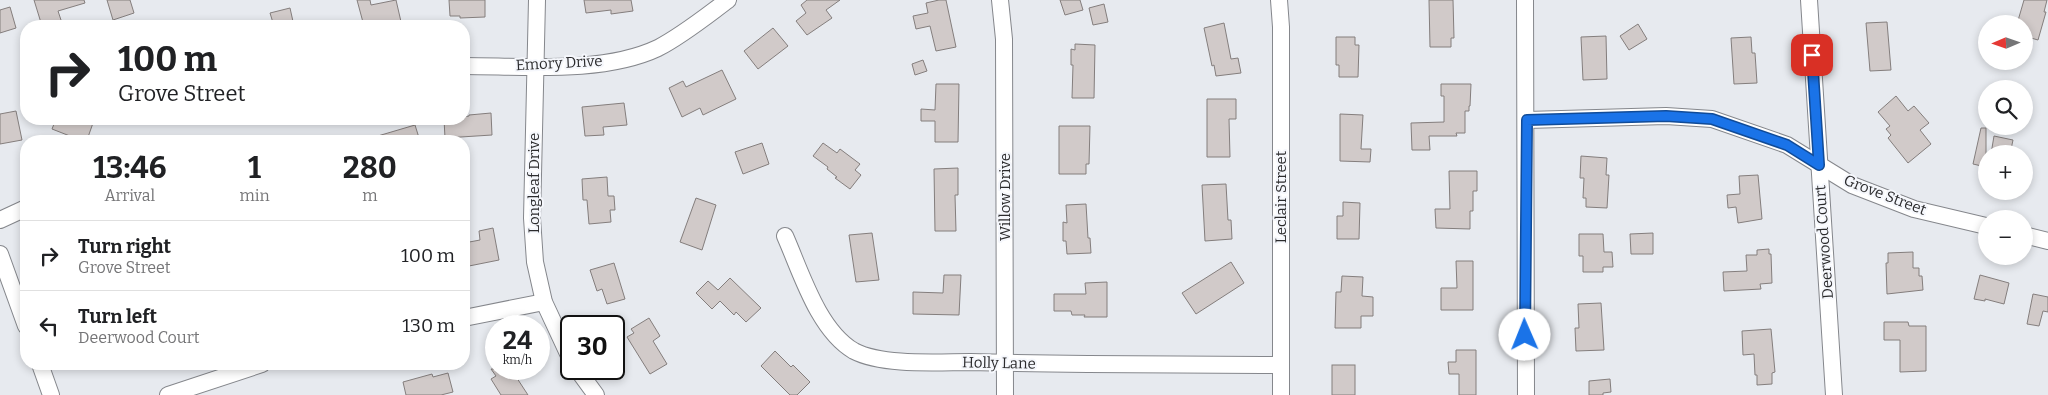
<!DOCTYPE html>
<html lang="en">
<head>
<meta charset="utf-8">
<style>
	body { margin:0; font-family:Bitter,serif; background:#f6f6f6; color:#202124; height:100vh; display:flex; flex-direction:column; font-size:19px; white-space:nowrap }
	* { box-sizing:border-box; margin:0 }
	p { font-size:16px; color:#757577 }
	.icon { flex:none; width:28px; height:28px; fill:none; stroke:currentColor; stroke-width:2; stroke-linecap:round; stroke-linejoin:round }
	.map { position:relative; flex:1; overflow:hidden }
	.side { position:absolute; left:20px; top:135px; width:450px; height:235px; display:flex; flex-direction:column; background:#fff; border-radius:20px; box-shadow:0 2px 8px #0003 }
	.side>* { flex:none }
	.banner { position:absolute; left:20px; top:20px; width:450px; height:105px; border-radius:20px; box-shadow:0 2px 8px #0003; background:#fff; color:#202124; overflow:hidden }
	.needle { width:32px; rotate:268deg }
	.buttons { position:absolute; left:1978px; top:15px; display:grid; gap:10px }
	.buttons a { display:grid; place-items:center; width:55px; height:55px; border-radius:50%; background:#fff; box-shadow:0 2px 8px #0003; font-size:25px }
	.speed { position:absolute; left:485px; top:315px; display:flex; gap:10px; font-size:25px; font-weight:700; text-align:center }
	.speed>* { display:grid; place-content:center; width:65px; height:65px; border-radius:50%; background:#fff; box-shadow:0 2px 8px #0003; line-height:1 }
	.speed small { font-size:12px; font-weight:400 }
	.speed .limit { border:2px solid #111; border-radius:8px; background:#fff; color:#111 }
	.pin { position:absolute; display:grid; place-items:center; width:42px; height:42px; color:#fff; margin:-21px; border-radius:10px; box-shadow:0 2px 8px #0006 }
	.me { position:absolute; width:55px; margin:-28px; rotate:359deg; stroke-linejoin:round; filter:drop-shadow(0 0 4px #0008) }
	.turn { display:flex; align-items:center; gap:18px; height:105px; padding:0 15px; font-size:22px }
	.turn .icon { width:65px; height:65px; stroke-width:2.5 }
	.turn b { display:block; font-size:35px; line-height:42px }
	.eta { display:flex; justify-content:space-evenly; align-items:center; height:85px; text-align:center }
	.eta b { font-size:30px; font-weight:700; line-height:35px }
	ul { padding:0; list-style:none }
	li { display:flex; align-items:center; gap:15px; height:70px; padding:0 15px; border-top:1px solid #e0e0e0 }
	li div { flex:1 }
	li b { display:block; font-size:19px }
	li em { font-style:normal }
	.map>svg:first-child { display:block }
</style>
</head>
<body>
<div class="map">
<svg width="2048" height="395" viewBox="0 0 2048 395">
	<rect width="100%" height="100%" fill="#e7eaef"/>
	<g fill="#d1cac9" stroke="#847e7d">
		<path d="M 34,0 L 84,0 L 85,3 L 58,11 L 63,26 L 42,26 Z"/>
		<path d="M 107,0 L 130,0 L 134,13 L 113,20 Z"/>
		<path d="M 357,0 L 370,0 L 371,5 L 396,0 L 402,26 L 364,26 Z"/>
		<path d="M 449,0 L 485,0 L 485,17 L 460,18 L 460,16 L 450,16 Z"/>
		<path d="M 584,0 L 631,0 L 633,11 L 611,14 L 611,10 L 586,13 Z"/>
		<path d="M 807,0 L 840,0 L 826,10 L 832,18 L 807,35 L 796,21 L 806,13 L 801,5 Z"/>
		<path d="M 939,0 L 946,0 L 956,47 L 936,51 L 930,26 L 916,29 L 913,16 L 928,13 L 926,3 Z"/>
		<path d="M 1060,0 L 1080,0 L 1083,10 L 1065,15 Z"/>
		<path d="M 1429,0 L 1453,0 L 1454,38 L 1451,38 L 1451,47 L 1430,47 Z"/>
		<path d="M 2024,0 L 2047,0 L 2044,12 L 2046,12 L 2038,40 L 2024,36 L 2024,24 L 2017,24 Z"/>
		<path d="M 1104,4 L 1108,22 L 1093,25 L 1089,8 Z"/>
		<path d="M 10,7 L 16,28 L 0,33 L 0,10 Z"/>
		<path d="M 290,8 L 294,26 L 274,26 L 270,13 Z"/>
		<path d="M 1887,22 L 1891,70 L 1870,71 L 1866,23 Z"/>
		<path d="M 1224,23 L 1231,59 L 1238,58 L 1241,73 L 1216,76 L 1214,65 L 1212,66 L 1204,28 Z"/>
		<path d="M 1638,24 L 1647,39 L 1629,50 L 1620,36 Z"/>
		<path d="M 773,28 L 788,46 L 758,69 L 744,51 Z"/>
		<path d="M 1606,36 L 1607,79 L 1583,80 L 1581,37 Z"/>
		<path d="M 1336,37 L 1355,37 L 1355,45 L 1359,45 L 1358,77 L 1339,77 L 1339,65 L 1336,65 Z"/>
		<path d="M 1751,37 L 1752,53 L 1755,53 L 1757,83 L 1734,84 L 1731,38 Z"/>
		<path d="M 1075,44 L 1095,45 L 1094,98 L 1072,98 L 1073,65 L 1071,65 L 1071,49 L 1075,50 Z"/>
		<path d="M 923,60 L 927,71 L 915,75 L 912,64 Z"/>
		<path d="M 722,70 L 736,99 L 703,115 L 700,108 L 682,117 L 669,88 L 683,81 L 686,87 Z"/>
		<path d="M 936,84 L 959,84 L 958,142 L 935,142 L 935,121 L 921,121 L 921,109 L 935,110 Z"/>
		<path d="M 1441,84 L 1471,84 L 1470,106 L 1469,106 L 1469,111 L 1465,111 L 1465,133 L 1456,133 L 1457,136 L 1429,136 L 1430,150 L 1412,150 L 1411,123 L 1444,122 L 1444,96 L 1441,96 Z"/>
		<path d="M 1896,96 L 1908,111 L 1914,106 L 1929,123 L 1920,130 L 1931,144 L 1908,163 L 1888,138 L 1891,135 L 1886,129 L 1890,126 L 1878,112 Z"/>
		<path d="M 1207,99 L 1236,99 L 1236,119 L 1229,119 L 1230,157 L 1207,157 Z"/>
		<path d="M 624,103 L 627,125 L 603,127 L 604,135 L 585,136 L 582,107 Z"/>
		<path d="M 16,111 L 22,140 L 0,144 L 0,114 Z"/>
		<path d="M 491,113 L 492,135 L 445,138 L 444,119 L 464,119 L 464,117 L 469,116 L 469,115 Z"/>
		<path d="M 1340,114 L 1363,115 L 1361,149 L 1371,149 L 1370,162 L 1340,161 Z"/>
		<path d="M 56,119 L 82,119 L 93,123 L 87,140 L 76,136 L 75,138 L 52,129 Z"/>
		<path d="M 415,125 L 420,141 L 372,141 L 371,138 Z"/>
		<path d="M 1059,126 L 1090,126 L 1089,164 L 1086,164 L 1086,174 L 1059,174 Z"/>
		<path d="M 1981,128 L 1986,128 L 1986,167 L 1973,164 Z"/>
		<path d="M 1994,136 L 2013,140 L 2010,154 L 1991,154 Z"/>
		<path d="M 762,143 L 769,164 L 743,174 L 735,152 Z"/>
		<path d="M 823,143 L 837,153 L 840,149 L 860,164 L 855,170 L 861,175 L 850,189 L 835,178 L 837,177 L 827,169 L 828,167 L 813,156 Z"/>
		<path d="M 1581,156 L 1607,158 L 1606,175 L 1609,175 L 1607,208 L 1586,207 L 1586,198 L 1583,198 L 1584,178 L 1580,178 Z"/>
		<path d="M 958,168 L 958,195 L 955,195 L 956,231 L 935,231 L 934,169 Z"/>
		<path d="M 1449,171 L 1477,171 L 1477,191 L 1473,191 L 1473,211 L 1470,211 L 1470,229 L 1436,228 L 1435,209 L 1450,209 Z"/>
		<path d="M 1758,175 L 1762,219 L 1738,223 L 1736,207 L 1728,208 L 1727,195 L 1740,194 L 1739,176 Z"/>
		<path d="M 607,177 L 608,196 L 614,196 L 615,210 L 610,210 L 611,222 L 589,224 L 587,200 L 583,200 L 582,179 Z"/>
		<path d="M 1226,184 L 1228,220 L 1231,220 L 1232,239 L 1205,241 L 1202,185 Z"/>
		<path d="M 696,198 L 716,205 L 702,250 L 680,242 Z"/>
		<path d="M 1343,202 L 1360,203 L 1359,239 L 1337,239 L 1337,216 L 1343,216 Z"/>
		<path d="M 1086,204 L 1088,238 L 1090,238 L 1091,253 L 1067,254 L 1066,241 L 1063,241 L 1063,222 L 1067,223 L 1066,205 Z"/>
		<path d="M 493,228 L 499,260 L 464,267 L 464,243 L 480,240 L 479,231 Z"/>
		<path d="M 872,233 L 879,280 L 856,282 L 849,235 Z"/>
		<path d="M 1653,233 L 1653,254 L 1631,254 L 1630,234 Z"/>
		<path d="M 1579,234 L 1603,234 L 1604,252 L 1612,252 L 1613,267 L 1603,267 L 1603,272 L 1583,272 L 1583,256 L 1579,256 Z"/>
		<path d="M 1769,249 L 1769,254 L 1771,254 L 1772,283 L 1760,284 L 1761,289 L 1724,291 L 1723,272 L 1747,271 L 1746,255 L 1757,255 L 1757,250 Z"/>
		<path d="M 1913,252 L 1913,268 L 1919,268 L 1919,276 L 1922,276 L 1923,290 L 1887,294 L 1886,263 L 1888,263 L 1888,253 Z"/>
		<path d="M 1456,261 L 1473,261 L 1473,310 L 1441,310 L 1441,288 L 1457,288 Z"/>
		<path d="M 1231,262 L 1244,283 L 1196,314 L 1182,293 Z"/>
		<path d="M 614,263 L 625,299 L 607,304 L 602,289 L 597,291 L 590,270 Z"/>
		<path d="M 944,275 L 961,275 L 959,315 L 913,314 L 913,292 L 943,293 Z"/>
		<path d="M 1980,275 L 2009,283 L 2004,304 L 1985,299 L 1985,301 L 1974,299 Z"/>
		<path d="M 1342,276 L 1363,277 L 1362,296 L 1373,297 L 1373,316 L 1361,316 L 1361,328 L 1335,328 L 1336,292 L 1341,292 Z"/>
		<path d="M 730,278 L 761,308 L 746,322 L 736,312 L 734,315 L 720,301 L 712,309 L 696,293 L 708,281 L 718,290 Z"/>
		<path d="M 1107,282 L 1107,317 L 1084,317 L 1085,315 L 1072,315 L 1071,311 L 1054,311 L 1054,294 L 1086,294 L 1085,283 Z"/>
		<path d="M 2033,294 L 2048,297 L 2048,312 L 2043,311 L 2039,326 L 2027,324 Z"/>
		<path d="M 1601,303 L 1604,350 L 1576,351 L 1575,328 L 1579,328 L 1578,304 Z"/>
		<path d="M 649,318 L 660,336 L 653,341 L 667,364 L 650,374 L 627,337 L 634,333 L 631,329 Z"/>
		<path d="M 1884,322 L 1908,322 L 1909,326 L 1926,326 L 1926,371 L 1900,372 L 1900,340 L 1884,340 Z"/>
		<path d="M 1771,329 L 1775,372 L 1772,373 L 1772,384 L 1757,385 L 1757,375 L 1755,375 L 1754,354 L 1743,355 L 1742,331 Z"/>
		<path d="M 1456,350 L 1476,350 L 1476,395 L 1459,395 L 1459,374 L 1449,374 L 1448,362 L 1456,362 Z"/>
		<path d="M 775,351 L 791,367 L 793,365 L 810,382 L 797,395 L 790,395 L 761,366 Z"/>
		<rect x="1332" y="365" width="23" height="30"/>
		<path d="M 491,369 L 511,369 L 528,395 L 501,395 L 491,379 L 496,376 Z"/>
		<path d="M 448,373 L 453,392 L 441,395 L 406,395 L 403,382 L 432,374 L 433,377 Z"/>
		<path d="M 1610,379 L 1611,392 L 1603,393 L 1603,395 L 1589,395 L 1589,381 Z"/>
	</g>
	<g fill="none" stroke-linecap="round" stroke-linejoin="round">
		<defs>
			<g id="minor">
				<path d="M 537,0 L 532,218 L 535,262 L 544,302 L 571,360"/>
				<path d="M 1000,0 L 1004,39 L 1005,395"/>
				<path d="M 1279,0 L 1281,27 L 1281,395"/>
				<path d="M 1525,0 L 1526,395"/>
				<path d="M 1809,0 L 1834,395"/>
				<path d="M 464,66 C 523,66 603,74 658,48 C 683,35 705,17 728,0"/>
				<path d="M 1527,120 L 1666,116 L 1712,119 L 1787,145 L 1852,185 L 1914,209 L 1986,226"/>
				<path d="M 0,220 L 26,208"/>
				<path d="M 2024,235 L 2048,241"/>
				<path d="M 785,236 C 801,272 818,330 854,351 C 883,366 938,362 970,362 C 1074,365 1178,364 1281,365"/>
				<path d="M 0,254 L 26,326"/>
				<path d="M 464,318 L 544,302"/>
				<path d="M 40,364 L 51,395"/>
				<path d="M 577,369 L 596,395"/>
				<path d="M 168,395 L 262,364"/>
			</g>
		</defs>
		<use href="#minor" stroke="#85878c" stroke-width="18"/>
		<use href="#minor" stroke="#fff" stroke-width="16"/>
	</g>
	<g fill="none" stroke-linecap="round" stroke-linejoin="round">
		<defs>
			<path id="route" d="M 1525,335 L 1527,120 L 1666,116 L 1712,119 L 1787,145 L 1819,165 L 1812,55"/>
		</defs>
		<use href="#route" stroke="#114b97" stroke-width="12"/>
		<use href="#route" stroke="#1a73e8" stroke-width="9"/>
	</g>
	<g text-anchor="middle" stroke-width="4" stroke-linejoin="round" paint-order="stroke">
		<g font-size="15" fill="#2b2b2d" stroke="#f5f7fc">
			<text transform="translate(559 63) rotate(-3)" y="5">Emory Drive</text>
			<text transform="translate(534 183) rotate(-90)" y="5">Longleaf Drive</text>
			<text transform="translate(1885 195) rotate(21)" y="5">Grove Street</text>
			<text transform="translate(1005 197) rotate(-90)" y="5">Willow Drive</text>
			<text transform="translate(1281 197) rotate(-90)" y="5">Leclair Street</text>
			<text transform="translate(1824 242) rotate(-94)" y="5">Deerwood Court</text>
			<text transform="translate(999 363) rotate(1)" y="5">Holly Lane</text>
		</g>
	</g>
</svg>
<div class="buttons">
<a><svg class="needle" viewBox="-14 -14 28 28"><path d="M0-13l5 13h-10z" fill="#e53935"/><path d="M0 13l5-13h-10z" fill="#757577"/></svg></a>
<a><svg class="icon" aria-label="search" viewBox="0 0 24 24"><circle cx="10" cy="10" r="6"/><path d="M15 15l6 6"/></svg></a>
<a>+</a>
<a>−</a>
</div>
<div class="speed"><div>24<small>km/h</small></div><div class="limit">30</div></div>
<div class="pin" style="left:1812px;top:55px;background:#d93025"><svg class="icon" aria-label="arrive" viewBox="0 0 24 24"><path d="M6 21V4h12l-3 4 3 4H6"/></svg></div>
<svg class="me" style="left:1525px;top:335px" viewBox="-20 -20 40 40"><circle r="19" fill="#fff"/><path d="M0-13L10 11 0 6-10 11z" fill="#1a73e8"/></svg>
<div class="banner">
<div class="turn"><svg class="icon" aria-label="right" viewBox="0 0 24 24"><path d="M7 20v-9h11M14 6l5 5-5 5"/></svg><div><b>100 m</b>Grove Street</div></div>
</div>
<section class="side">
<div class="eta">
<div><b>13:46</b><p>Arrival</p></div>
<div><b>1</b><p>min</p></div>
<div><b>280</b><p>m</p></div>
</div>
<ul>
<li><svg class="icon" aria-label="right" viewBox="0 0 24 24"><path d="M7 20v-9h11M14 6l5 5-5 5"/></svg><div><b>Turn right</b><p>Grove Street</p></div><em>100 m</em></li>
<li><svg class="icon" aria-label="left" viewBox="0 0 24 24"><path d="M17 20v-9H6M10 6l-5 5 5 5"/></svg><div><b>Turn left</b><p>Deerwood Court</p></div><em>130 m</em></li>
</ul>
</section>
</div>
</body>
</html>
